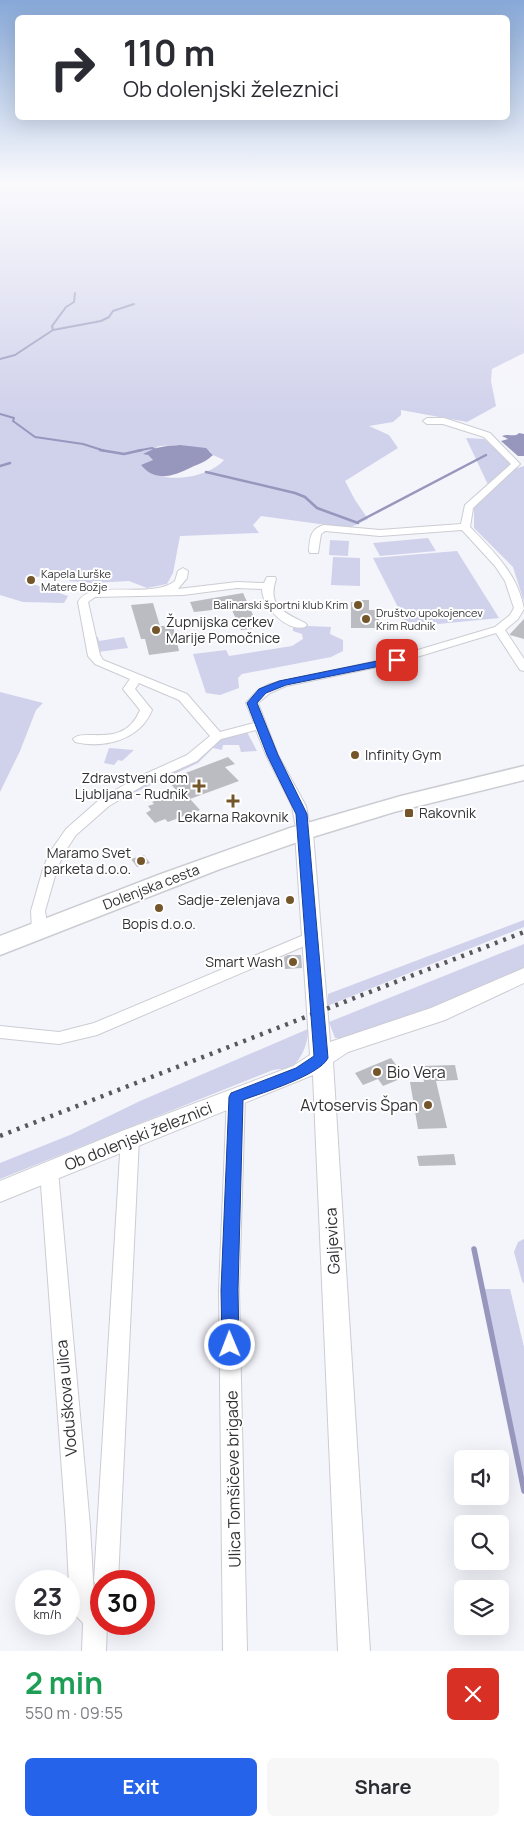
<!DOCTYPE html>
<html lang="en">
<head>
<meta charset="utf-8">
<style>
	body { margin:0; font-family:Manrope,sans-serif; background:#f7f7f7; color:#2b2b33; height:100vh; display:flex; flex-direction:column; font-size:19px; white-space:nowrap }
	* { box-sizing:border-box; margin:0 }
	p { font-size:16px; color:#7c7c81 }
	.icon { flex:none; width:28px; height:28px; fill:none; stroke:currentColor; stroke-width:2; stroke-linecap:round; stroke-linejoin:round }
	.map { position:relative; height:1651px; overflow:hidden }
	.panel { display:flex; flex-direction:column; background:#fff; flex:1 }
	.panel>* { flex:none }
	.top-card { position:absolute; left:15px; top:15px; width:495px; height:105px; border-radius:8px; box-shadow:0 5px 20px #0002; background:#fff; color:#2b2b33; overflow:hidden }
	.controls { position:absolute; left:454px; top:1450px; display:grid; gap:10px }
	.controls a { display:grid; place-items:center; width:55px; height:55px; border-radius:8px; background:#fff; box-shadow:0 5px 20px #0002; font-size:25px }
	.speed { position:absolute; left:15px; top:1570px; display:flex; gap:10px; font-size:25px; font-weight:700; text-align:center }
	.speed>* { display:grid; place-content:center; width:65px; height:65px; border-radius:50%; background:#fff; box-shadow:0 5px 20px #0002; line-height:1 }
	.speed small { font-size:12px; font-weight:400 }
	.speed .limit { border:8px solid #d22; background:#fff; color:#111 }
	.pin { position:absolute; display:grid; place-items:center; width:42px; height:42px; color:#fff; margin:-21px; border-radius:10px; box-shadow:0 2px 8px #0006 }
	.me { position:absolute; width:55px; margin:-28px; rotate:359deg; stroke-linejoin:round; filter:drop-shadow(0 0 4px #0008) }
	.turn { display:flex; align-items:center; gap:18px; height:105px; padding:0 25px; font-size:22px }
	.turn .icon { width:65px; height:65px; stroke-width:2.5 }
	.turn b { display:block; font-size:35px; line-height:42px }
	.round { display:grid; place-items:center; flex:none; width:52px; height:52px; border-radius:8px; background:#f7f7f7 }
	.overview { display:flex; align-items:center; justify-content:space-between; height:85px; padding:0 25px }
	h1 { font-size:30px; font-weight:700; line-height:38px; color:#1e9e55 }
	.primary-button { display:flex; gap:10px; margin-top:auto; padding:10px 25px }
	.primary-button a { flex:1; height:58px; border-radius:8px; background:#2563eb; color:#fff; font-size:20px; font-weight:700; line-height:58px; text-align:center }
	.primary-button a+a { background:#f7f7f7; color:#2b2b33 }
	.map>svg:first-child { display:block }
</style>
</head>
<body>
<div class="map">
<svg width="524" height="1651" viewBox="0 0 524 1651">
	<rect width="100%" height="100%" fill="#f4f4fb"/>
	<g fill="#d0d1eb" fill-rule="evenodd">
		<path d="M 0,185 L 524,185 L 524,353 L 492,369 L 491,381 L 496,406 L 467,422 L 401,410 L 401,415 L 393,422 L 369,426 L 389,435 L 398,448 L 345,481 L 355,500 L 368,519 L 349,528 L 261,516 L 253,525 L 259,533 L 180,536 L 173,573 L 167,584 L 147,588 L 129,581 L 92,583 L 69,581 L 71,577 L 60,574 L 27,578 L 24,581 L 68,596 L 64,603 L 23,602 L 0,595 ZM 180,445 L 210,451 L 213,455 L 224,460 C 207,479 159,486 142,465 L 154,461 L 148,455 L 149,452 L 159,446 Z"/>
		<path d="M 466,438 L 484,439 L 518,468 L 524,466 L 524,602 L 513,567 L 474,528 L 474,507 L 490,489 Z"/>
		<path d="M 428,538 L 436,551 L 380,556 L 373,543 Z"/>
		<path d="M 330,540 L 349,541 L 348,556 L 329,555 Z"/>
		<path d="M 457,551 L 499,618 L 408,627 L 373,558 Z"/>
		<path d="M 333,557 L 360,558 L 360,586 L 331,585 Z"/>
		<path d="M 308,626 L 331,627 L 330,634 L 343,640 L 343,651 L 331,657 L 242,674 L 238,678 L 239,688 L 220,695 L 206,693 L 193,654 L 226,650 L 229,656 L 292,646 L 303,639 L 302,634 L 293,631 L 293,628 Z"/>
		<path d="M 98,637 L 99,641 L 124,637 L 128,648 L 98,652 L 95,638 Z"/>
		<path d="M 0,692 L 43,703 L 36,710 L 20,751 L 0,792 Z"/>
		<path d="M 247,732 L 257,751 L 241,752 L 239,745 L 223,745 L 222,750 L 213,748 L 198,763 L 110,804 L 223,738 Z"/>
		<path d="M 109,748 L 134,750 L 122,761 L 118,760 L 114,765 L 104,763 Z"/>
		<path d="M 524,920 L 524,927 L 327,1006 L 328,994 Z"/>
		<path d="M 524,944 L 524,968 L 434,1008 L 344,1038 L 335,1038 L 329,1022 Z"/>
		<path d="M 308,1029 C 309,1041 300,1068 284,1069 C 278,1069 274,1069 268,1072 L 0,1179 L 0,1163 L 70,1135 L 140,1101 Z"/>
		<path d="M 524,1239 L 524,1284 L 522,1281 L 514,1252 L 518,1242 Z"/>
		<path d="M 484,1289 L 510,1289 L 524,1347 L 524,1483 Z"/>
	</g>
	<g fill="#9797be">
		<path d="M 519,433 L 524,434 L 524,456 L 518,456 L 501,441 L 508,439 L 502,436 C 508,433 514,438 519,433 Z"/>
		<path d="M 180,445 L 206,448 L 213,455 C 207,461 199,464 192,467 C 174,476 156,483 141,465 L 153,460 L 148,455 L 143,454 C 156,447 163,446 180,445 Z"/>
	</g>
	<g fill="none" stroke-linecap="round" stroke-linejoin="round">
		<g stroke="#9797be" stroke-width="2">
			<path d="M 53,330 L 52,326 L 66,307 L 74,302 L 75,293"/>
			<path d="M 0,359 L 15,355 L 53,330 L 101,321 L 109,317 L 113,311 L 134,304"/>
			<path d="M 0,414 L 14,418 L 13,421 L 35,437 L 83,444 L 105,451"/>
			<path d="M 136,451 L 152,448 L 156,450"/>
		</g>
		<g stroke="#9797be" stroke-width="2.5">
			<path d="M 100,450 L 124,454 L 142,450"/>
			<path d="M 0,466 L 10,463"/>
			<path d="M 206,472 L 295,493 L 305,497 L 317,508 L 358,523"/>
			<path d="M 358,522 L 486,455"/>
		</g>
		<path stroke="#9797be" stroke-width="5.5" d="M 474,1249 L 524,1491"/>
	</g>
	<g fill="#bbbbc2">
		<path d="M 243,593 L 259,628 L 241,630 L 231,608 L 194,612 L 190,602 Z"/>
		<path d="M 356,600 L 369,600 L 369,610 L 378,610 L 379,626 L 375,626 L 375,628 L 351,628 L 351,602 L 356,602 Z"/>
		<path d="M 153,603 L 160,626 L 173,626 L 179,651 L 149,655 L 145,639 L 141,639 L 131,605 Z"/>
		<path d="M 524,619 L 524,639 L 510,635 L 510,634 Z"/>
		<path d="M 228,757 L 235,764 L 225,767 L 239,781 L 190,799 L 200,810 L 168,822 L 165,819 L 155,823 L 146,813 L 151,810 L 148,806 L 154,804 L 152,802 L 178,792 L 167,780 Z"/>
		<path d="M 144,855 L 150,863 L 137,867 L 131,859 Z"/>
		<path d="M 288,955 L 301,955 L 302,968 L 285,969 L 284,957 Z"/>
		<path d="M 391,1058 L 405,1077 L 383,1086 L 378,1079 L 363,1085 L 355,1073 Z"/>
		<path d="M 455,1065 L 458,1080 L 436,1081 L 447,1128 L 418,1129 L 410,1082 L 424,1082 L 421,1066 Z"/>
		<path d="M 454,1154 L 456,1165 L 419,1166 L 417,1156 Z"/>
	</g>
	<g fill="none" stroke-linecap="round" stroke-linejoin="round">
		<defs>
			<g id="minor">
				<path d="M 444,418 L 490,433 L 520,464 L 473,508 L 470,527 C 493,551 518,574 524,609 L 518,619 L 505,630 L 524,659 L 524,671 L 520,670 L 496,633 L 397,663 L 286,686 L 270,693 L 258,703 L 278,755 L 306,806 L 311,833 L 309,836 L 299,836 L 297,833 L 292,806 L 266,755 L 256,730 L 221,739 L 197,761 L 144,785 L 109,806 L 76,835 L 64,853 L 57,869 L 45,911 L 48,930 L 45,934 L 40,935 L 35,934 L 32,930 L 31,911 L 43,869 L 50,852 L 66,829 L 99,800 L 134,779 L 187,755 L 210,736 L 179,700 L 139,683 L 135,689 L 152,710 C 140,740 104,749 75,742 L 73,739 C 83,727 124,750 140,710 L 123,689 L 130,679 L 95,664 L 88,656 L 78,602 C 90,578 152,600 175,581 L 178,571 L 183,568 L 188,571 L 187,578 L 178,589 L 237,582 L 264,583 L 267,577 L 275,577 L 276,579 C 267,606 283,612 305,623 L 307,625 L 305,627 C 287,632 262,607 262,589 L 237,588 L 183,595 L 95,597 L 88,602 L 100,655 L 103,660 L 187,694 L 220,732 L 254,723 L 246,703 L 258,690 L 270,684 L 391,658 L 495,627 L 510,615 L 514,608 L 505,581 L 495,566 L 462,530 L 380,536 L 325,531 L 321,534 L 318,553 L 310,553 L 309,551 C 310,538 310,529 324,525 L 380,530 L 461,524 L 465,505 L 511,464 L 484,437 L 443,424 L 427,424 L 423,421 L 427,418 Z"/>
				<path d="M 311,932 L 316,933 L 319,937 L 316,941 L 97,1035 L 59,1044 L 0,1038 L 0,1026 L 59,1032 L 94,1023 Z"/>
				<path d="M 236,1090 L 242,1092 L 245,1097 L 239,1290 L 247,1651 L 223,1651 L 219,1290 L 227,1097 L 230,1092 Z"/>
				<path d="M 130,1130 L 136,1133 L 139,1138 L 118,1581 L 101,1581 L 101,1591 L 98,1589 L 94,1581 L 121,1138 L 124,1133 Z"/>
				<path d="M 49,1163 L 55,1165 L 58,1171 L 90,1526 L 94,1597 L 101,1594 L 101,1624 L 107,1624 L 106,1651 L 82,1651 L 83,1623 L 73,1613 L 70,1604 L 66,1526 L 40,1171 L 43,1165 Z"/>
			</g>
			<path id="tertiary" d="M 304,827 L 310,829 L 313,833 L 330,1042 L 431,1008 L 524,968 L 524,983 L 445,1020 L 348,1052 L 333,1062 L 370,1651 L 338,1651 L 313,1075 L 0,1202 L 0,1181 L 122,1131 L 293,1066 L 310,1055 L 295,833 L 298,829 Z"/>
			<path id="primary" d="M 524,766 L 524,780 L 394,812 L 306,839 L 220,869 L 0,955 L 0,936 L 161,874 L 290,828 L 401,796 Z"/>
		</defs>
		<use href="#minor" stroke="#cccdd3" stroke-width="2"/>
		<use href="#tertiary" stroke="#cccdd3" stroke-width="2"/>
		<use href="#primary" stroke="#cccdd3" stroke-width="3"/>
		<use href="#minor" fill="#fff" fill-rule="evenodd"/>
		<use href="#tertiary" fill="#fff" fill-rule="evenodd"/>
		<use href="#primary" fill="#fff" fill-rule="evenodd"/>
		<path stroke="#58585c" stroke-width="4.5" stroke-dasharray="3 6" stroke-linecap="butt" d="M 0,1136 L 524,932"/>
	</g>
	<linearGradient id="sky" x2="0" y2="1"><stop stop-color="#87a8d7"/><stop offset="0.44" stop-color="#fafafd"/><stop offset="1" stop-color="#fafafd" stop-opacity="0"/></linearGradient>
	<rect width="524" height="416" fill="url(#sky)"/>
	<path fill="#2563eb" stroke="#184099" d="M 397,657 L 401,660 L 400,662 L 286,685 L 266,693 L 257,703 L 278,755 L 307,814 L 328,1058 C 320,1075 262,1093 243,1100 L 238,1290 L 239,1345 L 237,1351 L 230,1353 L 224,1351 L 222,1345 L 221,1290 L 229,1097 L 231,1093 L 296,1068 L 314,1056 L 296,814 L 267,755 L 247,703 L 259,689 L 279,681 Z"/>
	<g fill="#75562b" stroke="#fff" stroke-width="2">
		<circle cx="31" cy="580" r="5"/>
		<circle cx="358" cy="605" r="5"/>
		<circle cx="366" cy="619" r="5"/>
		<circle cx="156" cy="630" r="5"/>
		<circle cx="355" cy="755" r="5"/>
		<path d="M196.5 778.5h5v5h5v5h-5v5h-5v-5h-5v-5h5z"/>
		<path d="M230.5 793.5h5v5h5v5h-5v5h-5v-5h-5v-5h5z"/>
		<rect x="404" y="808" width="10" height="10" rx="2.5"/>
		<circle cx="141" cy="861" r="5"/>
		<circle cx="290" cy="900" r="5"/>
		<circle cx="159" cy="908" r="5"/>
		<circle cx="293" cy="962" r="5"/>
		<circle cx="377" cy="1072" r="5"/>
		<circle cx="428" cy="1105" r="5"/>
	</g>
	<g text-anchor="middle" stroke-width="4" stroke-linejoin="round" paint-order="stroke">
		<g font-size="11" fill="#323235" stroke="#fff" text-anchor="start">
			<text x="41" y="578">Kapela Lurške<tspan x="41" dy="13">Matere Božje</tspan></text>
			<text x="348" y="609" text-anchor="end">Balinarski športni klub Krim</text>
			<text x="376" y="617">Društvo upokojencev<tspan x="376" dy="13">Krim Rudnik</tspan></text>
		</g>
		<g font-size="14" fill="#323235" stroke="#fff" text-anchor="end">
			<text x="166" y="627" text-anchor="start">Župnijska cerkev<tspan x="166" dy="16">Marije Pomočnice</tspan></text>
			<text x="365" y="760" text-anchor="start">Infinity Gym</text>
			<text x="188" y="783">Zdravstveni dom<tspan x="188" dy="16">Ljubljana - Rudnik</tspan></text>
			<text x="419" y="818" text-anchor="start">Rakovnik</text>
			<text x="233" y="822" text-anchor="middle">Lekarna Rakovnik</text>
			<text x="131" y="858">Maramo Svet<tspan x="131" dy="16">parketa d.o.o.</tspan></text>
			<text x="280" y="905">Sadje-zelenjava</text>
			<text x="159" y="929" text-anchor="middle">Bopis d.o.o.</text>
			<text x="283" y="967">Smart Wash</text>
		</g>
		<g font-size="14" fill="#323235" stroke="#fff">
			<text transform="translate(151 887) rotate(-21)" y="5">Dolenjska cesta</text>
		</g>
		<g font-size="16" fill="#323235" stroke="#fff" text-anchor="start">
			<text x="387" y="1078">Bio Vera</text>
			<text x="418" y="1111" text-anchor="end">Avtoservis Špan</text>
		</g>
		<g font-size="16" fill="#323235" stroke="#fff">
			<text transform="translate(138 1136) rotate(-22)" y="6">Ob dolenjski železnici</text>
			<text transform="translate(332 1241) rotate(-93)" y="6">Galjevica</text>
			<text transform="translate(66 1398) rotate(-95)" y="6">Voduškova ulica</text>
			<text transform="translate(233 1479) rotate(-91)" y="6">Ulica Tomšičeve brigade</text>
		</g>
	</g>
</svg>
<div class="controls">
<a><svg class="icon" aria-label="sound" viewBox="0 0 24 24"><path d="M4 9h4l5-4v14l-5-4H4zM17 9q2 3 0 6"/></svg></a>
<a><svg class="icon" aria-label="search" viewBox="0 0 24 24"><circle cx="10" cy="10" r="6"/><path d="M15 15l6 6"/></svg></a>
<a><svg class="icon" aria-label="layers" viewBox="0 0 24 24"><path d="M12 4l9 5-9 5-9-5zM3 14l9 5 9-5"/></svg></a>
</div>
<div class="speed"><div>23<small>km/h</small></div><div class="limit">30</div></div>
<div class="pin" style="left:397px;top:660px;background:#d93025"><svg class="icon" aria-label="arrive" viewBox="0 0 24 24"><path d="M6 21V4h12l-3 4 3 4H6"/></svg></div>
<svg class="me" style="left:230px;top:1345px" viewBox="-20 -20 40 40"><circle r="17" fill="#2563eb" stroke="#fff" stroke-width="3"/><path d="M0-11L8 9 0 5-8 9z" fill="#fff"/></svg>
<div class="top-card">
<div class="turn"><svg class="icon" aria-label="right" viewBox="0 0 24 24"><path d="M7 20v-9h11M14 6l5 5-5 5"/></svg><div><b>110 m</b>Ob dolenjski železnici</div></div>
</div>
</div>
<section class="panel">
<div class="overview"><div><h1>2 min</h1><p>550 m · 09:55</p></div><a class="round" style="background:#d93025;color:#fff"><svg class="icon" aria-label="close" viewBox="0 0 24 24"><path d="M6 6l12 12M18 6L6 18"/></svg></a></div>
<div class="primary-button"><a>Exit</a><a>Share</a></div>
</section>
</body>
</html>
